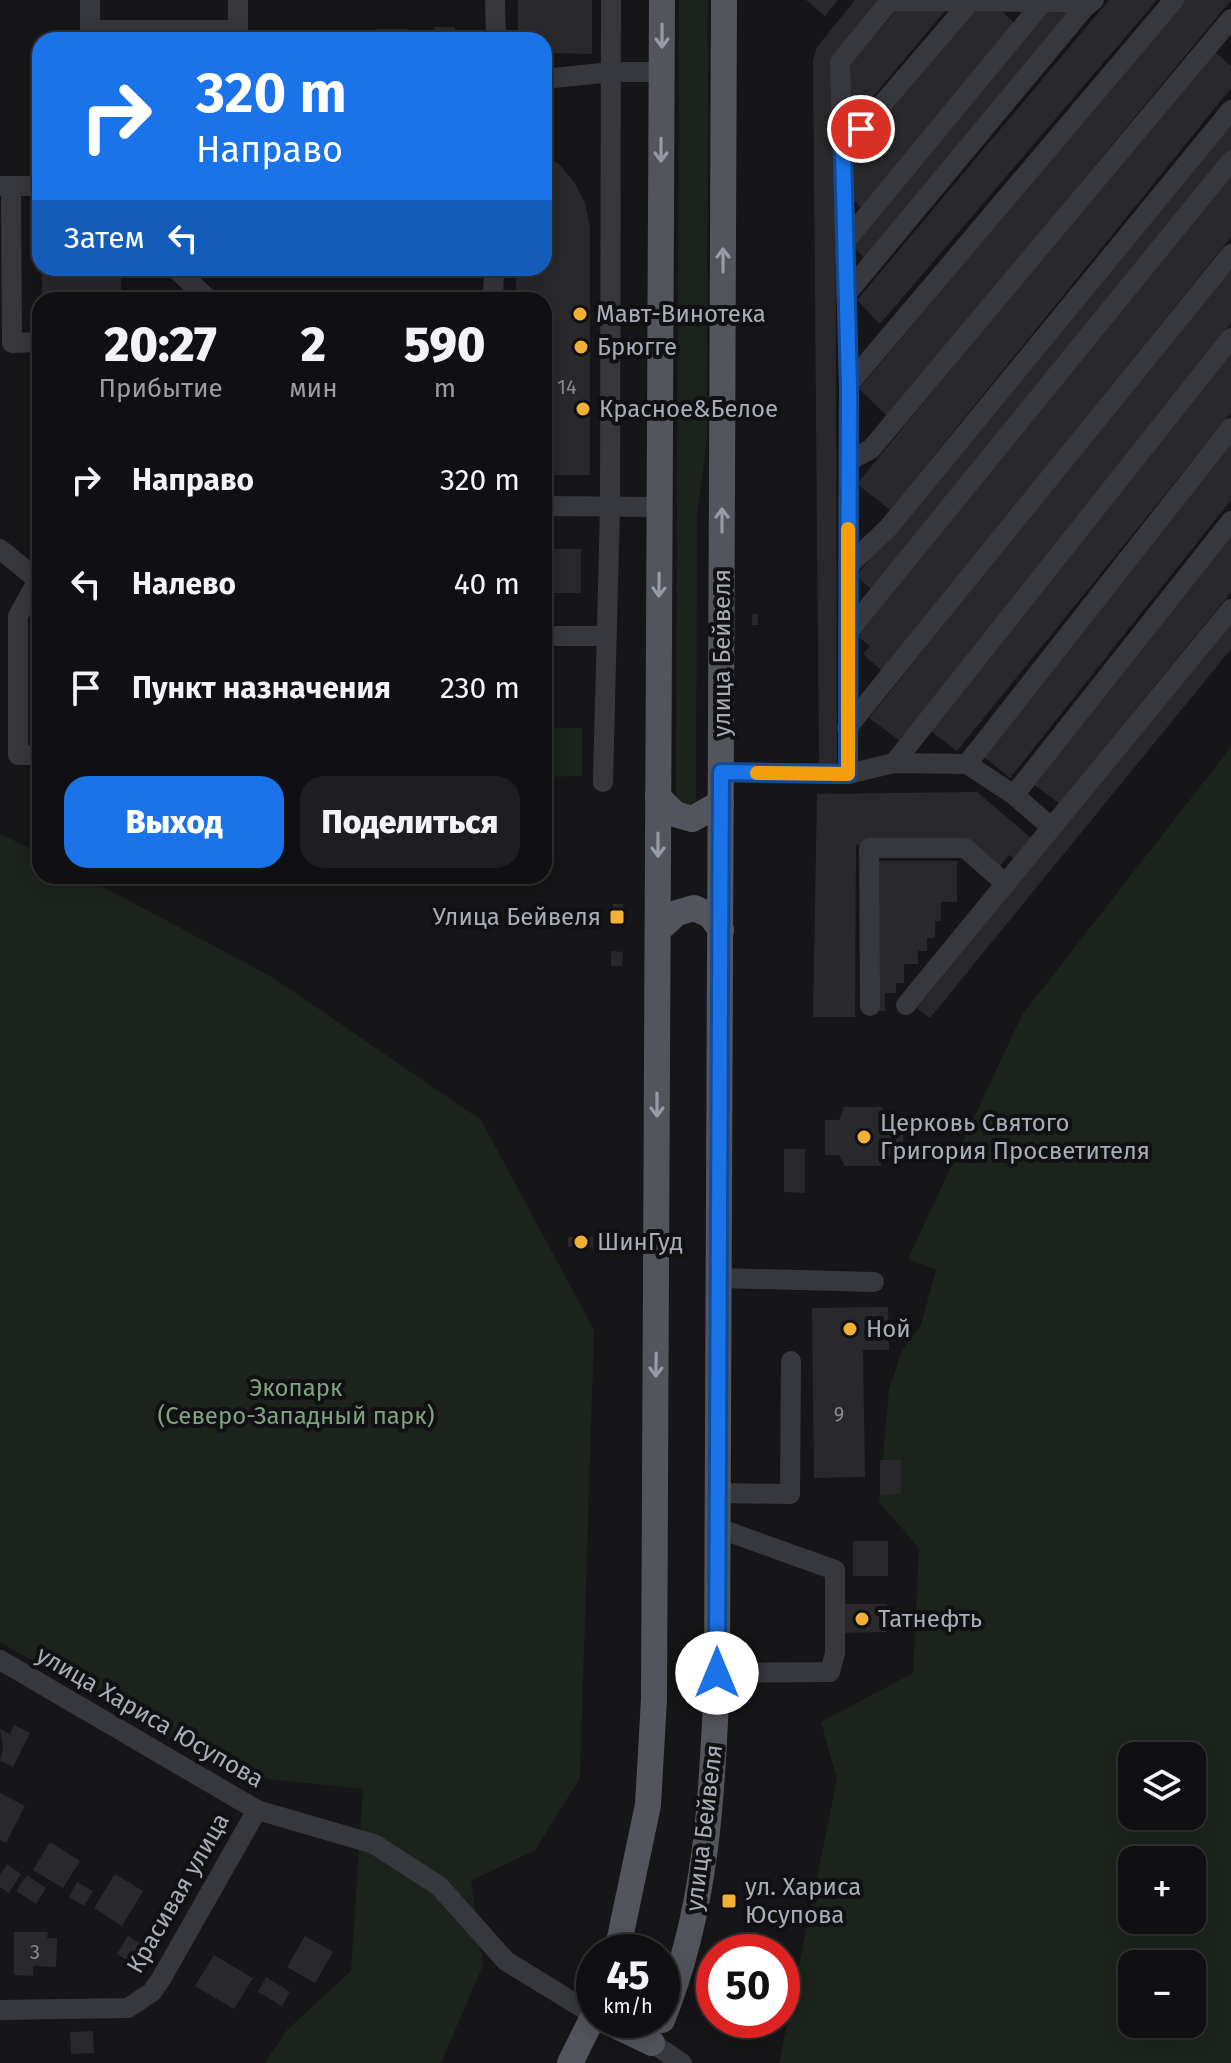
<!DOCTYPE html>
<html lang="ru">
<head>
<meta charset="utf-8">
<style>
	body { margin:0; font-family:"Fira Sans",sans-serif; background:#1e1e20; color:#f1f3f6; height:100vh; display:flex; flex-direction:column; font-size:30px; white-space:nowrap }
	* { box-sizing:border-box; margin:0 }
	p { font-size:26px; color:#9c9d9f }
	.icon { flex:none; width:44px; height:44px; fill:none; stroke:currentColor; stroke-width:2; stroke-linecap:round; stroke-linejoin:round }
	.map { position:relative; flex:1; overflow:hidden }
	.panel { position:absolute; left:32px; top:292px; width:520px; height:592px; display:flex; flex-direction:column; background:#101012; border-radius:24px; box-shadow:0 4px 20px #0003,0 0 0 2px #303032 }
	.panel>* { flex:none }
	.banner { position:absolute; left:32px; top:32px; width:520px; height:244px; border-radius:24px; box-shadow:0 4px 20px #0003,0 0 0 2px #303032; background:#1a73e8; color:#fff; overflow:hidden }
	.controls { position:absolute; left:1118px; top:1742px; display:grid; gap:16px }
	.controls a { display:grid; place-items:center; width:88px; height:88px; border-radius:16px; background:#101012; box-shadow:0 4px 20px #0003,0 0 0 2px #303032; font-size:40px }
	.speed { position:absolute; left:576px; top:1934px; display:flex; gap:16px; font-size:40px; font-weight:700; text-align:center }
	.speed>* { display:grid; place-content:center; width:104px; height:104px; border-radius:50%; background:#101012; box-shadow:0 4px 20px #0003,0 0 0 2px #303032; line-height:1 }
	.speed small { font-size:20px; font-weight:400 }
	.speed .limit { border:12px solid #d22; background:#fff; color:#111 }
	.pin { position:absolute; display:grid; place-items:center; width:68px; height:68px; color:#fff; margin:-34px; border:4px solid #fff; border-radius:50%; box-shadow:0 2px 8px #0007 }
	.me { position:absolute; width:88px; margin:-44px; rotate:0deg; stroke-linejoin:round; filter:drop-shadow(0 0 6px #0008) }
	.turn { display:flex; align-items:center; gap:28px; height:168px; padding:0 32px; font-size:36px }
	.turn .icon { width:104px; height:104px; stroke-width:2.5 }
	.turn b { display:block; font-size:56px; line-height:68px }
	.then { display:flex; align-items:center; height:76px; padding:0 32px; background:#0003; gap:16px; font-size:30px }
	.eta { display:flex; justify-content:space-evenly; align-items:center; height:136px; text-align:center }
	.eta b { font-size:48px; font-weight:800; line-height:56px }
	.action { display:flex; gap:16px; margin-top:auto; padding:16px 32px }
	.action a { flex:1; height:92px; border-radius:24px; background:#1a73e8; color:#fff; font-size:32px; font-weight:800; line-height:92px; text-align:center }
	.action a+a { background:#1e1e20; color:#f1f3f6 }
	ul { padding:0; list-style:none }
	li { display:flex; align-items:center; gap:24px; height:104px; padding:0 32px }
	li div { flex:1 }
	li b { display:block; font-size:30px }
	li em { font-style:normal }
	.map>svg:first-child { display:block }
</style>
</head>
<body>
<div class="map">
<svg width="1231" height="2063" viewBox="0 0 1231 2063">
	<rect width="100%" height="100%" fill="#161618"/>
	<g fill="#1c231d" fill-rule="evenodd">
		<path d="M 679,0 L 708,0 L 707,440 L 697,516 L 696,800 L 685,807 L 676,797 Z"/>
		<path d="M 544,728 L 582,728 L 582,776 L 544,777 Z"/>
		<path d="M 1231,747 L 1231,2063 L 779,2063 L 837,1779 L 821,1722 L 913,1673 L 919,1548 L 879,1502 L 889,1389 L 902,1351 L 921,1325 L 936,1270 L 908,1259 L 1022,1015 ZM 1132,1756 L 1192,1756 L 1192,1816 L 1132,1816 ZM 1132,1860 L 1192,1860 L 1192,1920 L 1132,1920 ZM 1132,1964 L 1192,1964 L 1192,2024 L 1132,2024 Z"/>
		<path d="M 0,834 L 40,853 L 40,876 L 83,876 L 272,977 L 481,1120 L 594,1330 L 580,1778 L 535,1850 L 471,1881 L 483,1965 L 441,2063 L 265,2063 L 287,2030 L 351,1971 L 363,1789 L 230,1775 L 0,1642 Z"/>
	</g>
	<g fill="#29292c">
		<path d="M 518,0 L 592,0 L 592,54 L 544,53 L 544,40 L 518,40 Z"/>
		<path d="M 806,0 L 838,0 L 825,16 Z"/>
		<path d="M 855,0 L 879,0 L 835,56 L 837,764 L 819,766 L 813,60 L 817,47 Z"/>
		<path d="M 1109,0 L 1157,0 L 880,324 L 857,300 Z"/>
		<path d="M 1183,0 L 1231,0 L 888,417 L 859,389 Z"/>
		<path d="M 1055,3 L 1071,16 L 866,259 L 849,244 Z"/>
		<path d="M 900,6 L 945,11 L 854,119 L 847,68 Z"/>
		<path d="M 973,11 L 1003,12 L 1015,24 L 862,208 L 853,200 L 853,153 Z"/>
		<rect x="434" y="27" width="21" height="9"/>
		<rect x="377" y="29" width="31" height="9"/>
		<rect x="276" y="32" width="31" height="8"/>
		<path d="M 1211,49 L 1231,66 L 1231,88 L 890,510 L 857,484 Z"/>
		<path d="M 1231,119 L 1231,152 L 871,589 L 856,576 Z"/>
		<path d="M 544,155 L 559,164 L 575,183 L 585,203 L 590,227 L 590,475 L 544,475 L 544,300 L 516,300 L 516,268 L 544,268 Z"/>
		<path d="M 1231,175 L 1231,237 L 882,671 L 863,654 L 870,646 L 857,636 Z"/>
		<path d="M 1231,265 L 1231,323 L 900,741 L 869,718 Z"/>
		<rect x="42" y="268" width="79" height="30"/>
		<path d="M 1231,353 L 1231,413 L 957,751 L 928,729 Z"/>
		<path d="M 1231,443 L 1231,500 L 1010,778 L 980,754 Z"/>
		<path d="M 1231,532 L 1231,592 L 1059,803 L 1029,781 Z"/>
		<rect x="544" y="549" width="37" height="44"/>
		<rect x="752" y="614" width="6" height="11"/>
		<path d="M 1231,621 L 1231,649 L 930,1018 L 917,1008 Z"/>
		<path d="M 977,792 L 1031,838 L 1014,859 L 1009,855 L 999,867 L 962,844 L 856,845 L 855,1017 L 813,1017 L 817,794 Z"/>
		<path d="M 876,861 L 957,861 L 957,902 L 941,902 L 941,921 L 935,921 L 935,938 L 927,938 L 927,951 L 918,951 L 918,964 L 904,964 L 904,983 L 896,983 L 896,993 L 885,993 L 885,1011 L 876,1011 Z"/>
		<rect x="613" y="904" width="10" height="8"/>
		<path d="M 611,951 L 623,952 L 622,966 L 611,966 Z"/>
		<path d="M 844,1107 L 882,1107 L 888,1119 L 903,1119 L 903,1156 L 887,1156 L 887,1161 L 881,1161 L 881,1166 L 845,1166 L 839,1155 L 825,1155 L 825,1120 L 839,1120 Z"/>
		<path d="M 784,1149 L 805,1149 L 805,1193 L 784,1192 Z"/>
		<rect x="568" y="1237" width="25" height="10"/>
		<path d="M 888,1307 L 889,1350 L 863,1350 L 865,1477 L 814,1478 L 812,1308 Z"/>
		<path d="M 880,1460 L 901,1460 L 901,1494 L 880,1495 Z"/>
		<rect x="853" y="1541" width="35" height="35"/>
		<path d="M 839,1604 L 887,1604 L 887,1632 L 839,1633 Z"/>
		<path d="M 14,1725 L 30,1733 L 13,1767 L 0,1761 L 3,1748 L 0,1729 L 10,1734 Z"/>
		<path d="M 0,1793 L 25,1806 L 6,1843 L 0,1840 Z"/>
		<path d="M 50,1842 L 80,1861 L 63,1888 L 33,1870 Z"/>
		<path d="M 7,1864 L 21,1874 L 9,1893 L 0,1887 L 0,1875 Z"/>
		<path d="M 115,1874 L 143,1891 L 122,1926 L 94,1908 Z"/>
		<path d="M 27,1875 L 46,1888 L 36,1904 L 16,1891 Z"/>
		<path d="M 77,1882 L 93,1891 L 84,1906 L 69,1897 Z"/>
		<path d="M 14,1932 L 48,1932 L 47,1938 L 57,1938 L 56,1967 L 33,1966 L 33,1976 L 14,1975 Z"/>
		<path d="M 128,1936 L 151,1950 L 139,1968 L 117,1954 Z"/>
		<path d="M 305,1936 L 333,1952 L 315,1983 L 287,1967 Z"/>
		<path d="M 214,1955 L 253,1978 L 234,2009 L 195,1986 Z"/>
		<path d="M 266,1977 L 290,1992 L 282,2006 L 258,1992 Z"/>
		<path d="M 93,2031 L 94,2053 L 71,2054 L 70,2032 Z"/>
	</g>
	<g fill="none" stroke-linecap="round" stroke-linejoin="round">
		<g stroke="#37383d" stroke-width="20">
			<path d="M 90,0 L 90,30 L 238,30"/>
			<path d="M 495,0 L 496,40"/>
			<path d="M 238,40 L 238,0"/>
			<path d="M 544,79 L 612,72 L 662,72"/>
			<path d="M 843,150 L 970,2"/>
			<path d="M 0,186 L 40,186"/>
			<path d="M 11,186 L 12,343 L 40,342"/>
			<path d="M 845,242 L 1043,2"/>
			<path d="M 175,268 L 209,300"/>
			<path d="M 847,293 L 1084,8"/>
			<path d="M 493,300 L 494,268"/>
			<path d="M 849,384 L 1174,0"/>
			<path d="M 849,461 L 871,449 L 1231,19"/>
			<path d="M 544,506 L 659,507"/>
			<path d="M 0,549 L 38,580 L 18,616 L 18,755 L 40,755"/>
			<path d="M 848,566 L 888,528 L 1231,110"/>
			<path d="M 848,632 L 1231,161"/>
			<path d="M 544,636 L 604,636"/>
			<path d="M 847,728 L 1231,254"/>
			<path d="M 894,763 L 1231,338"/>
			<path d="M 967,764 L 1231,428"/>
			<path d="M 721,772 L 848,774 L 894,763 L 967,764 L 1014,795 L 1052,828"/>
			<path d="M 848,774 L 849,384 L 840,62 L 890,1 L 1065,2 L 1084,8 L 1094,0"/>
			<path d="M 603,782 L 610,506 L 611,0"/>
			<path d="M 1014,795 L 1231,521"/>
			<path d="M 906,1005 L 1231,609"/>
			<path d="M 870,1006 L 869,848 L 965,848 L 1006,884"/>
			<path d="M 719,1278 L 874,1282"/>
			<path d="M 718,1493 L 790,1494 L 791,1361"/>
			<path d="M 0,1660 L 257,1810 L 374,1844 L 439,1886 L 506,1961 L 594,2015"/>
			<path d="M 717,1673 L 830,1672 L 835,1653 L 835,1570 L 718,1528"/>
			<path d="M 0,2010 L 128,2008 L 152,1992 L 161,1979 L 257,1810"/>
			<path d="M 652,2043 L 682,2063"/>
		</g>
		<g stroke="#53555c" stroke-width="26">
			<path d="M 658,797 L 675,814 L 692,819 L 721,803"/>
			<path d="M 658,930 L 677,913 L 694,908 L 710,915 L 721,930"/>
			<path d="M 617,1952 L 648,1805 L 654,1699 L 662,0"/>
			<path d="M 604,2020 L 652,2043"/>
			<path d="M 662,2020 C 707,1910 713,1790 717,1673 L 724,0"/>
			<path d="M 570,2063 L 594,2015"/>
		</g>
	</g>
	<defs><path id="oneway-shaft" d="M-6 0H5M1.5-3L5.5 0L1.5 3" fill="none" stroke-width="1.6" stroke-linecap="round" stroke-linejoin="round" transform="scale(2)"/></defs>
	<g stroke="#979ba6">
		<use href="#oneway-shaft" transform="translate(662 36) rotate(90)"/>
		<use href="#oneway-shaft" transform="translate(661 150) rotate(90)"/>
		<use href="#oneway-shaft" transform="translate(723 260) rotate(-90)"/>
		<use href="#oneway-shaft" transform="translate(722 520) rotate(-90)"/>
		<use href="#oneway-shaft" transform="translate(659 585) rotate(91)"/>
		<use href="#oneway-shaft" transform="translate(658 845) rotate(90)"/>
		<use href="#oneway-shaft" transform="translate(657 1105) rotate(90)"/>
		<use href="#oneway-shaft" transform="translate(656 1365) rotate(91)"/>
	</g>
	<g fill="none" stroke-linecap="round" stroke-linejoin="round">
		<defs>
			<path id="route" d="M 717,1673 L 721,772 L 848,774 L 849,384 L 843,150 L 861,129"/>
		</defs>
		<use href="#route" stroke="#114b97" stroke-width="20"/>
		<use href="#route" stroke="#1a73e8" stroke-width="14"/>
		<path stroke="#f59e0b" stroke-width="14" d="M 757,773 L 848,774 L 848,529"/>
	</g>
	<g fill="#f2b134" stroke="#111113" stroke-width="3">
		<circle cx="580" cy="314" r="8"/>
		<circle cx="581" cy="347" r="8"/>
		<circle cx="583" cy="409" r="8"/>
		<rect x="609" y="909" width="16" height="16" rx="4"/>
		<circle cx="864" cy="1137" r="8"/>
		<circle cx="581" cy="1242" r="8"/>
		<circle cx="850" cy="1329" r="8"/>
		<circle cx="862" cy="1619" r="8"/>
		<rect x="721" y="1893" width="16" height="16" rx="4"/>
	</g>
	<g text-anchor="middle" stroke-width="8" stroke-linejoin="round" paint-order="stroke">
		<g font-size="20" fill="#888b94">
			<text x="567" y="394">14</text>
			<text x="839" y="1421">9</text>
			<text x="35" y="1959">3</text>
		</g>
		<g font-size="24" fill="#a8adb8" stroke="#111113" text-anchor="start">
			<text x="596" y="322">Мавт-Винотека</text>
			<text x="597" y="355">Брюгге</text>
			<text x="599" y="417">Красное&amp;Белое</text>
			<text x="601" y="925" text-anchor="end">Улица Бейвеля</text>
			<text x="880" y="1131">Церковь Святого<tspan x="880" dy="28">Григория Просветителя</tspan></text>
			<text x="597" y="1250">ШинГуд</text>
			<text x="866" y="1337">Ной</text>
			<text x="878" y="1627">Татнефть</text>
			<text x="745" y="1895">ул. Хариса<tspan x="745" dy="28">Юсупова</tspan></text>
		</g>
		<g font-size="24" fill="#a8adb8" stroke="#111113">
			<text transform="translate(722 653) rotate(-90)" y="8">улица Бейвеля</text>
			<text transform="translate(150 1717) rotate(30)" y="8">улица Хариса Юсупова</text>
			<text transform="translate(704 1828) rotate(-83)" y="8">улица Бейвеля</text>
			<text transform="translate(178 1893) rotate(-60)" y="8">Красивая улица</text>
		</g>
		<g font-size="24" fill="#7fa381" stroke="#111113">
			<text x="296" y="1396">Экопарк<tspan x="296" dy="28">(Северо-Западный парк)</tspan></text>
		</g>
	</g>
</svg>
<div class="controls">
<a><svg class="icon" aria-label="layers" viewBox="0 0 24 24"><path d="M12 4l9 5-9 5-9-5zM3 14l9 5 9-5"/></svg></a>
<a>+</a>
<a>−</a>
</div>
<div class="speed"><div>45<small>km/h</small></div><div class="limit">50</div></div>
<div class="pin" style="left:861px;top:129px;background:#d93025"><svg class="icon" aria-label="arrive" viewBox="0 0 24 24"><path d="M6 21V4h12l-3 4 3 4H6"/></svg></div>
<svg class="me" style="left:717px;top:1673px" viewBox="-20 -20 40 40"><circle r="19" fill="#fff"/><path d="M0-13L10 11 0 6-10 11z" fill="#1a73e8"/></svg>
<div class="banner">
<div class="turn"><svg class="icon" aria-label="right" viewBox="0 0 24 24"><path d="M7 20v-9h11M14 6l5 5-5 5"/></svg><div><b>320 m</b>Направо</div></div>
<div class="then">Затем<svg class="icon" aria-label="left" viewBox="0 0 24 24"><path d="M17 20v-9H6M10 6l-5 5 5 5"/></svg></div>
</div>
<section class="panel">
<div class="eta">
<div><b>20:27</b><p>Прибытие</p></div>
<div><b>2</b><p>мин</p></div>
<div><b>590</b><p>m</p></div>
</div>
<ul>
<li><svg class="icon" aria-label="right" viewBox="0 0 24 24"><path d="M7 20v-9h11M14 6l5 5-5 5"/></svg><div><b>Направо</b></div><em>320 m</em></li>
<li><svg class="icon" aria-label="left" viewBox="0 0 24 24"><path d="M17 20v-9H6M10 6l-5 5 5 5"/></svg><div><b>Налево</b></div><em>40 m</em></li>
<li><svg class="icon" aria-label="arrive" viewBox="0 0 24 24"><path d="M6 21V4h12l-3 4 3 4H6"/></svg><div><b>Пункт назначения</b></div><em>230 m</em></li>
</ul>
<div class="action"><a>Выход</a><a>Поделиться</a></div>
</section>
</div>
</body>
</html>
